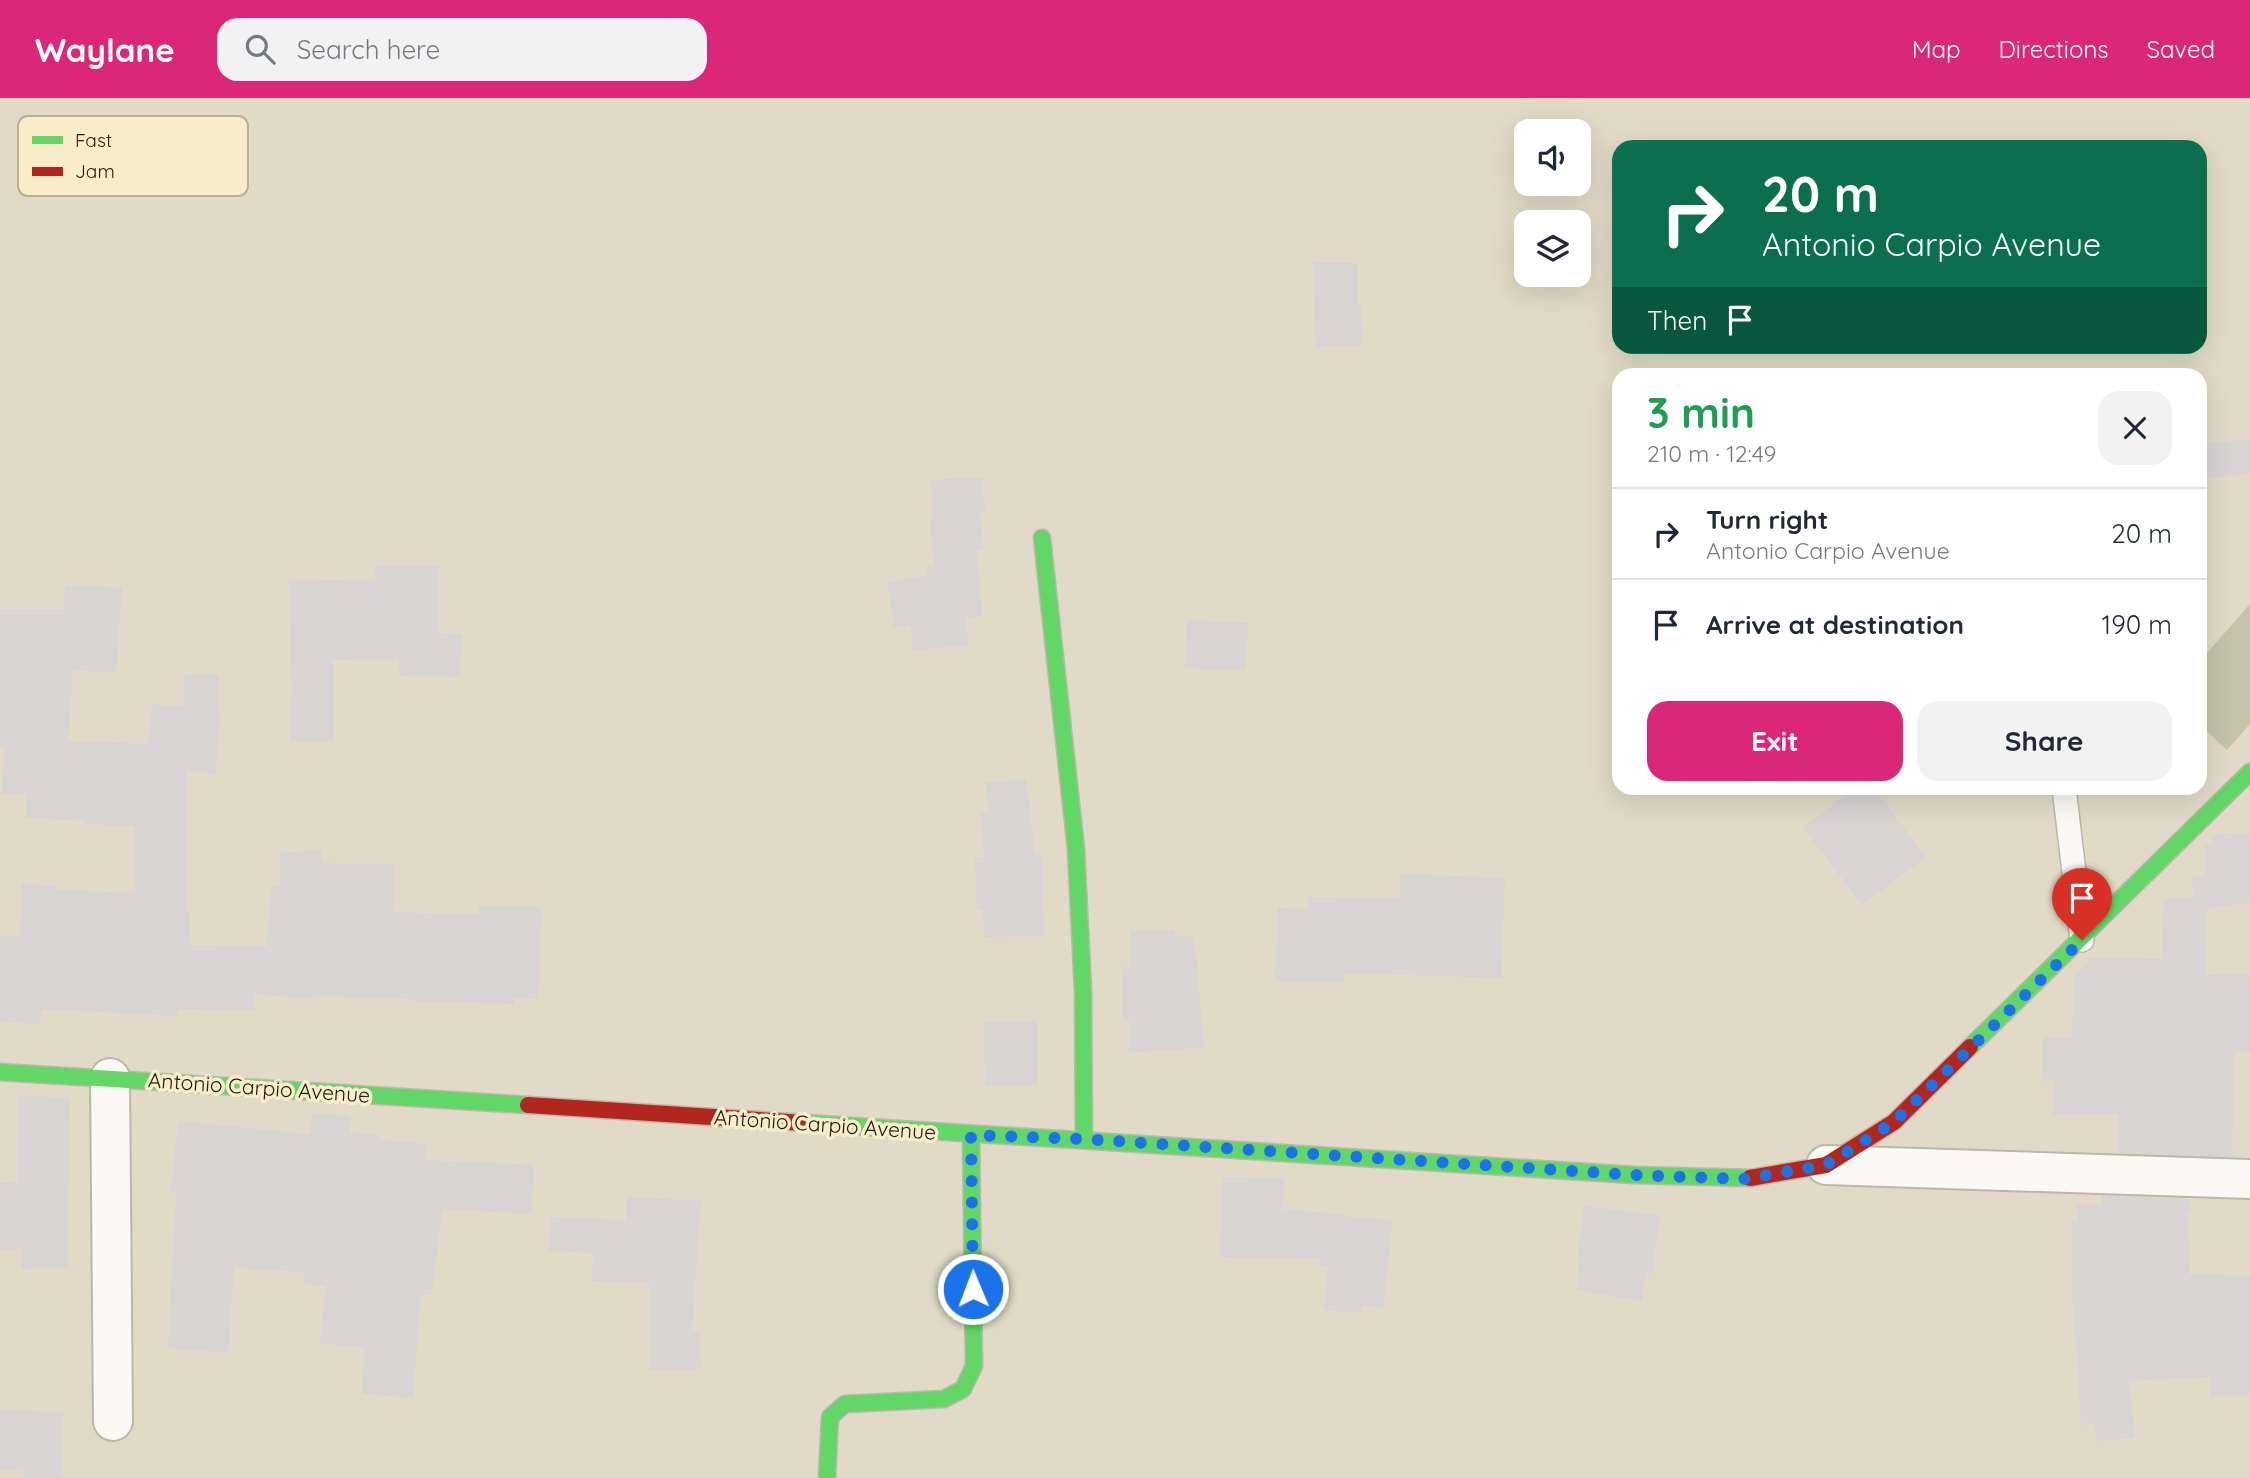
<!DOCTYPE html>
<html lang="en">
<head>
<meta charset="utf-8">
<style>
	body { margin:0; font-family:Quicksand,sans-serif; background:#f2f2f3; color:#1f2937; height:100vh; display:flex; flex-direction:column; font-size:26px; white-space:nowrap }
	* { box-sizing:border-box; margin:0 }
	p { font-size:23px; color:#747a83 }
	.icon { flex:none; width:38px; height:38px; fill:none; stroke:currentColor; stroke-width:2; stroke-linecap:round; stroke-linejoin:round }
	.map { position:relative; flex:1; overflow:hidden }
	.details { position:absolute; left:1612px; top:270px; width:595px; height:427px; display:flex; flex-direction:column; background:#fff; border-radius:21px; box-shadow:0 7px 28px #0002 }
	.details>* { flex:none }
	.top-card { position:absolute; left:1612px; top:42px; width:595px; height:214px; border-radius:21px; box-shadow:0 7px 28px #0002; background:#0b6e4f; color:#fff; overflow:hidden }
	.fabs { position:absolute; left:1514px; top:21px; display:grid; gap:14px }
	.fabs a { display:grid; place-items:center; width:77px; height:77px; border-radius:14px; background:#fff; box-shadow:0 7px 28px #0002; font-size:35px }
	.pin { position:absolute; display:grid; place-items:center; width:60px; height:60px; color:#fff; margin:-72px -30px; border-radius:50% 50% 50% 0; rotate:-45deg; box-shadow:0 0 7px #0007 }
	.pin .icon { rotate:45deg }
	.me { position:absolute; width:77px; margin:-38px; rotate:359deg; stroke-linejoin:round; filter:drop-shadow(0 0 5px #0008) }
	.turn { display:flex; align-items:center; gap:24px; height:147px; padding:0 35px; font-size:32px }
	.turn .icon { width:91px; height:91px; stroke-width:2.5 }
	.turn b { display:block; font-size:49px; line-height:60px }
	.then { display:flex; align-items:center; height:66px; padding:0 35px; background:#0003; gap:14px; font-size:26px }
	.round { display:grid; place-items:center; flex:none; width:74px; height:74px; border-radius:21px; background:#f2f2f3 }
	.summary { display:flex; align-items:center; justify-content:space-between; height:119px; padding:0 35px }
	h1 { font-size:42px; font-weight:800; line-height:52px; color:#1e9e55 }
	.primary-button { display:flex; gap:14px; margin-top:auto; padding:14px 35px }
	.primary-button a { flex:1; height:80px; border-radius:21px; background:#db2777; color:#fff; font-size:28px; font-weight:800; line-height:80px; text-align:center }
	.primary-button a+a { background:#f2f2f3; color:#1f2937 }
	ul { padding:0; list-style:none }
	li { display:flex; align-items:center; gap:21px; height:91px; padding:0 35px; border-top:2px solid #e0e1e3 }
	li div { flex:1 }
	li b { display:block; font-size:26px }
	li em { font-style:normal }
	header { display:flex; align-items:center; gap:42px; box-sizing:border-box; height:98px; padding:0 35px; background:#db2777; color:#fff }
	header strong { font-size:33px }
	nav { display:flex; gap:38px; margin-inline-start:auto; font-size:24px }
	.search { width:490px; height:63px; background:#f2f2f3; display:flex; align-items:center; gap:18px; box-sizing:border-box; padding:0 24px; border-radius:21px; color:#747a83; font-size:26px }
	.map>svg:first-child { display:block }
</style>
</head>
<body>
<header>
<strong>Waylane</strong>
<div class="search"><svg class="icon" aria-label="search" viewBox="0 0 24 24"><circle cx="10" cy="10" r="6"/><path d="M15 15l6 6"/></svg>Search here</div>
<nav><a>Map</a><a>Directions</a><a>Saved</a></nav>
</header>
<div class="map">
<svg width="2250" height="1380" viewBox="0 0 2250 1380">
	<rect width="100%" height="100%" fill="#e0dac6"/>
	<path fill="#c3c5a9" d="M 2250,506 L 2250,626 L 2227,652 L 2200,627 L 2200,563 Z"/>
	<g fill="#d8d4d3">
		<path d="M 1313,165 L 1357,165 L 1357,207 L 1361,207 L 1363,247 L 1316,249 Z"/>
		<path d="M 2250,341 L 2250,376 L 2200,381 L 2200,346 Z"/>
		<path d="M 982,379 L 985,415 L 980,416 L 983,452 L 977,452 L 982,518 L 966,520 L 968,547 L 913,552 L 911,527 L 894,530 L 887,485 L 927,477 L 927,467 L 934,467 L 930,424 L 933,424 L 931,382 Z"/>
		<path d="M 375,467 L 439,467 L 438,535 L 461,536 L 460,579 L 399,578 L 399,561 L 333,562 L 333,643 L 290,643 L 290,599 L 292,599 L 289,483 L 375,481 Z"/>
		<path d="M 65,487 L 122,490 L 116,575 L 73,572 L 68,643 L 148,646 L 152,606 L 183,609 L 185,577 L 219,577 L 218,612 L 221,612 L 215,676 L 187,673 L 187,814 L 189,814 L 190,847 L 267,848 L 271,787 L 281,787 L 279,755 L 321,752 L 322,765 L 395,767 L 394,814 L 479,817 L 479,808 L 541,809 L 539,901 L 514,900 L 514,906 L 411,903 L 411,901 L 318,898 L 318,901 L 254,896 L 254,912 L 177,911 L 177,918 L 42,911 L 40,926 L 0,924 L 0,838 L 20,839 L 22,786 L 56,788 L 56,792 L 135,795 L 135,728 L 85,726 L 85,723 L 26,720 L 27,696 L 2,696 L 5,649 L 0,648 L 0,511 L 64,511 Z"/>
		<path d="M 1187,522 L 1248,525 L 1246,573 L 1185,570 Z"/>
		<path d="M 1026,681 L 1035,757 L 1042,756 L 1044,838 L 984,839 L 983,812 L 977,812 L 975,759 L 984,759 L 980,714 L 989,713 L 986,685 Z"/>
		<path d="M 1855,690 L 1874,690 L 1926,759 L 1862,807 L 1803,729 Z"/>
		<path d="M 2219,735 L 2250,736 L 2250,805 L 2207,810 L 2206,877 L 2250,876 L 2250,954 L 2234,955 L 2232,1059 L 2118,1055 L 2119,1017 L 2053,1017 L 2054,983 L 2042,983 L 2043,939 L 2072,939 L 2074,878 L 2092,860 L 2162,861 L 2164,800 L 2193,800 L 2192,779 L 2205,778 L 2205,749 Z"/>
		<path d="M 1401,776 L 1505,780 L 1501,880 L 1344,875 L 1343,884 L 1275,883 L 1278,810 L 1307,811 L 1308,799 L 1400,800 Z"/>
		<path d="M 1130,833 L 1175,833 L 1175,838 L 1193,838 L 1194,852 L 1196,852 L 1204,949 L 1129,955 L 1129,921 L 1123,921 L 1122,869 L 1130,869 Z"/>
		<path d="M 984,923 L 1037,923 L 1037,987 L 985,987 Z"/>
		<path d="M 18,997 L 69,1000 L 68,1170 L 21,1171 L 21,1151 L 0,1152 L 0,1085 L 17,1084 Z"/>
		<path d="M 312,1016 L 351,1018 L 350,1034 L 381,1038 L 381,1042 L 427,1046 L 425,1062 L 534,1067 L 531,1116 L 442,1111 L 432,1197 L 421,1196 L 413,1300 L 362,1296 L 365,1250 L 320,1245 L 326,1188 L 303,1186 L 305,1174 L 234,1170 L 228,1255 L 168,1250 L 176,1095 L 171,1094 L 178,1023 L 310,1036 Z"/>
		<path d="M 1222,1079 L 1284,1080 L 1283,1111 L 1348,1117 L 1348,1119 L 1393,1122 L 1383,1210 L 1361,1207 L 1361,1215 L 1324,1212 L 1328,1169 L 1320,1169 L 1320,1161 L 1220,1159 Z"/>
		<path d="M 2102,1098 L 2190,1101 L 2191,1114 L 2188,1114 L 2189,1176 L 2250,1178 L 2250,1297 L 2211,1299 L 2209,1279 L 2129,1283 L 2135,1340 L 2096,1343 L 2095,1326 L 2081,1327 L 2076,1239 L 2073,1239 L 2072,1123 L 2077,1123 L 2077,1106 L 2101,1107 Z"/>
		<path d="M 627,1099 L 701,1103 L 692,1232 L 699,1232 L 701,1271 L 649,1273 L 649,1185 L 592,1183 L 593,1155 L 549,1153 L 551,1119 L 626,1122 Z"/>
		<path d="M 1584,1108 L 1660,1117 L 1652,1176 L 1646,1175 L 1642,1203 L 1577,1192 L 1579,1166 L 1577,1166 Z"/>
		<path d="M 0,1312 L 63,1314 L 62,1380 L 22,1380 L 22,1373 L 0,1372 Z"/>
	</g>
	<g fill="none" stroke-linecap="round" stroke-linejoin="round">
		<defs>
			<path id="lane" d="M 2064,690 L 2082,842"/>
			<g id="street">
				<path d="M 110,980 L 113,1323"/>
				<path d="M 1826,1067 L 2250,1081"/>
			</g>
			<g id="fast">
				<path d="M 1042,440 L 1076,751 L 1083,893 L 1084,1041"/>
				<path d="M 1970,949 L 2250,674"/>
				<path d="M 0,974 L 528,1007"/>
				<path d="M 804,1025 L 1634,1077 L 1750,1080"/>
				<path d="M 827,1380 L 830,1319 L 845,1306 L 944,1301 L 963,1291 L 974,1268 L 971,1037"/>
			</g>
			<g id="jam">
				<path d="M 528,1007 L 804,1025"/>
				<path d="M 1750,1080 L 1826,1067 L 1894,1024 L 1970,949"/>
			</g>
		</defs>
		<use href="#lane" stroke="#bcb7a8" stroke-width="26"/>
		<use href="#street" stroke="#bcb7a8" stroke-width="42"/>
		<use href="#fast" stroke="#bcb7a8" stroke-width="19"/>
		<use href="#jam" stroke="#bcb7a8" stroke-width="19"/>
		<use href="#lane" stroke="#faf9f6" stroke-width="23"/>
		<use href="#street" stroke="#faf9f6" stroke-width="38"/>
		<use href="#fast" stroke="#63d668" stroke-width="16"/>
		<use href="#jam" stroke="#b3261e" stroke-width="16"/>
	</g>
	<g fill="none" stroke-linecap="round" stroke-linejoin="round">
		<path stroke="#1a73e8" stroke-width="12" stroke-dasharray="0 21.6" d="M 973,1191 L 971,1037 L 1084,1041 L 1634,1077 L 1743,1081 L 1826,1067 L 1894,1024 L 2082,842"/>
	</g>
	<g text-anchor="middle" stroke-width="7" stroke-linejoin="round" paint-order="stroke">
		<g font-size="21" fill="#211c0f" stroke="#f8ecc9">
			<text transform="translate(259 990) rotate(4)" y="7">Antonio Carpio Avenue</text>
			<text transform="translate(825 1027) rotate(4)" y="7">Antonio Carpio Avenue</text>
		</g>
	</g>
	<rect x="18" y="18" width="230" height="80" rx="10" fill="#f8ecc9" stroke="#b8ae91" stroke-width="2"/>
	<rect x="32" y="38" width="31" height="8" fill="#63d668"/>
	<rect x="32" y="69" width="31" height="9" fill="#b3261e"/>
	<g font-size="19" fill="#211c0f">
		<text x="75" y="49">Fast</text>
		<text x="75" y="80">Jam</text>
	</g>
</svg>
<div class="fabs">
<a><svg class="icon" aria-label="sound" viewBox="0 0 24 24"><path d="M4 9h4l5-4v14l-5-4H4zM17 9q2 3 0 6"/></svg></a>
<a><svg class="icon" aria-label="layers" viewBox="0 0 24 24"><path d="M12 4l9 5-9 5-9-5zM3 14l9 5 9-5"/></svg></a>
</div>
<div class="pin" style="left:2082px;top:842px;background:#d93025"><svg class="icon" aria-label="arrive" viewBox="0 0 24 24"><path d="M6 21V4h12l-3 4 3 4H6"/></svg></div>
<svg class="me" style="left:973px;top:1191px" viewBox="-20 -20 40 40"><circle r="17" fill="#1a73e8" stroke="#fff" stroke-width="3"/><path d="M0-11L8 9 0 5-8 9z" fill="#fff"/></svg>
<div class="top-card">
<div class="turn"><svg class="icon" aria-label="right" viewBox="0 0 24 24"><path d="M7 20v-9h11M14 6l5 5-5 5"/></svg><div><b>20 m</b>Antonio Carpio Avenue</div></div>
<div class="then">Then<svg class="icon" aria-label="arrive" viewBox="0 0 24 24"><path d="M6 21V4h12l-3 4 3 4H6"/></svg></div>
</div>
<section class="details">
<div class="summary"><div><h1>3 min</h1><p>210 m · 12:49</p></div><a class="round"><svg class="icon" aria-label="close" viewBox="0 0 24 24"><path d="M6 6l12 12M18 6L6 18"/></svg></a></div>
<ul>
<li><svg class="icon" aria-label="right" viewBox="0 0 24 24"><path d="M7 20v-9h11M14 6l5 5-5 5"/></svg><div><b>Turn right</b><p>Antonio Carpio Avenue</p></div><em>20 m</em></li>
<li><svg class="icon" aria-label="arrive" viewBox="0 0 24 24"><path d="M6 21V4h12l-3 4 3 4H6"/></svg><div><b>Arrive at destination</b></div><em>190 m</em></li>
</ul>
<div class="primary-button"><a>Exit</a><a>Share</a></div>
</section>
</div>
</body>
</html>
